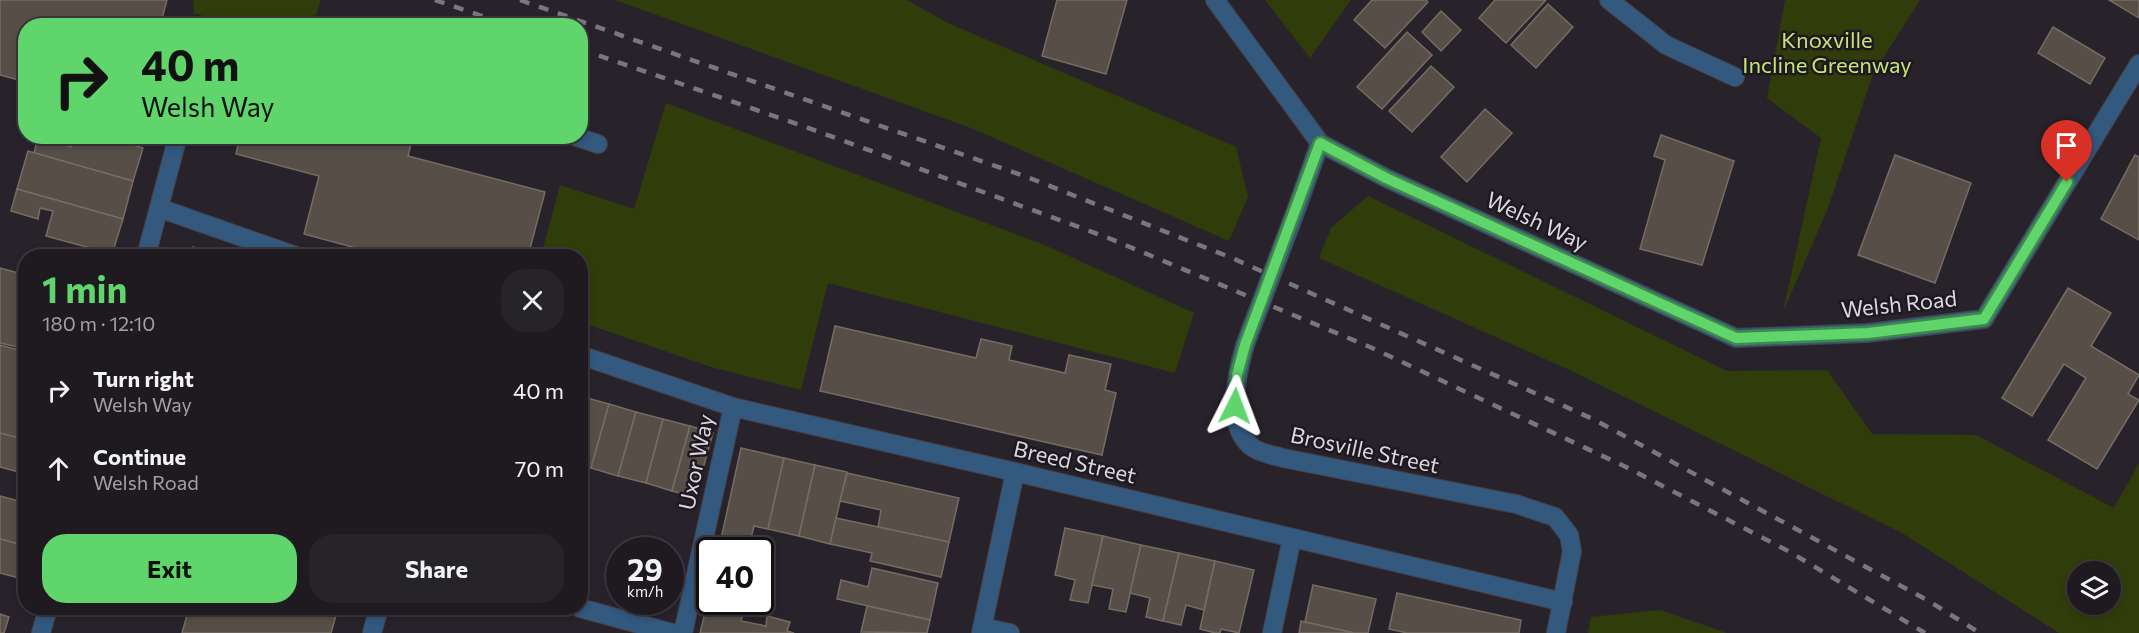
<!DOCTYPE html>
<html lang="en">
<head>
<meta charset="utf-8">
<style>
	body { margin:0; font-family:Commissioner,sans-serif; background:#262329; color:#f1f3f6; height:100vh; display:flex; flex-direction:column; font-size:22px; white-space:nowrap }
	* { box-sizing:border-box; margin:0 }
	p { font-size:20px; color:#a1a1a5 }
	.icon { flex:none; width:33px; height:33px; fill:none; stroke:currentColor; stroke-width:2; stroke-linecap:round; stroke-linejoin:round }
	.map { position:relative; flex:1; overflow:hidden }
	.sheet { position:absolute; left:18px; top:249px; width:570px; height:366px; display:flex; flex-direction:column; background:#1e1a20; border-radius:24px; box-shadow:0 3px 9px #0003,0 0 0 2px #3c383e }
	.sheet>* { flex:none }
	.banner { position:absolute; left:18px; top:18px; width:570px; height:126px; border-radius:24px; box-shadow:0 3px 9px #0003,0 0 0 2px #3c383e; background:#5fd56b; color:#111; overflow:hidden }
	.tools { position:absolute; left:2067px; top:561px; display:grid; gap:12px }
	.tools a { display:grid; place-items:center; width:54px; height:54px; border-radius:50%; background:#1e1a20; box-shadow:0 3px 9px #0003,0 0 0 2px #3c383e; font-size:30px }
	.speed { position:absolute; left:606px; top:537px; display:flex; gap:12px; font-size:30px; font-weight:700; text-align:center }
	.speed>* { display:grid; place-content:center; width:78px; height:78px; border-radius:50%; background:#1e1a20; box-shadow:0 3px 9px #0003,0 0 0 2px #3c383e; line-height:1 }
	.speed small { font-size:15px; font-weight:400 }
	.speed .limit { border:3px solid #111; border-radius:9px; background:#fff; color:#111 }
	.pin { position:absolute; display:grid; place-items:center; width:51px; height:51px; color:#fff; margin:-62px -26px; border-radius:50% 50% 50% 0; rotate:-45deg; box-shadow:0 0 6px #0007 }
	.pin .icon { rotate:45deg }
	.me { position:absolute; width:66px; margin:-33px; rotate:3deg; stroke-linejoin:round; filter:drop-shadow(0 0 4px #0008) }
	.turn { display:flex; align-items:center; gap:21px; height:126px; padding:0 24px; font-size:27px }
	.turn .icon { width:78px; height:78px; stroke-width:2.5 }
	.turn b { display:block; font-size:42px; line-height:51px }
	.round { display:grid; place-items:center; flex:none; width:63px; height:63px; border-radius:24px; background:#262329 }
	.overview { display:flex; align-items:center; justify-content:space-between; height:102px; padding:0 24px }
	h1 { font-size:36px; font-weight:700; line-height:45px; color:#5fd56b }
	.primary-button { display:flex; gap:12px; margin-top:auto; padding:12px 24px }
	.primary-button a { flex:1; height:69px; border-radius:24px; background:#5fd56b; color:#111; font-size:24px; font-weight:700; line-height:69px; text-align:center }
	.primary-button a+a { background:#262329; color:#f1f3f6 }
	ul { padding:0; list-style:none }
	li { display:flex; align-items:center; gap:18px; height:78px; padding:0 24px }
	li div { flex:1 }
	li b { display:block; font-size:22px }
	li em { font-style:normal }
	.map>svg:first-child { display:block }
</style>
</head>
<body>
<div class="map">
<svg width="2139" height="633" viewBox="0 0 2139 633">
	<rect width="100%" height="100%" fill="#28232b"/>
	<g fill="#313c0b" fill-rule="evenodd">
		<path d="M 193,0 L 321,0 L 316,15 L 268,25 L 233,26 L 194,13 Z"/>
		<path d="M 615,0 L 907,0 L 948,23 L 1236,147 L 1248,197 L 1229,241 L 971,128 Z"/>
		<path d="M 1265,0 L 1351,0 L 1310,58 Z"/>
		<path d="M 1785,0 L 1920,0 L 1873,74 L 1828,208 L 1783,312 L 1821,138 L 1767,98 Z"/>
		<path d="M 666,103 L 1047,246 L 1194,313 L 1175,373 L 828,283 L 801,390 L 711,367 L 581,322 L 580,256 L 541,256 L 560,185 L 634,209 Z"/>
		<path d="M 1368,196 L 1727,371 L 1827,370 L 1872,434 L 1976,435 L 2114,508 L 2139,463 L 2139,633 L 2059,633 L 1902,533 L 1574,372 L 1319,258 L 1331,228 ZM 2078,572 L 2110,572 L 2110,604 L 2078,604 Z"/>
		<path d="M 1660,610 L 1727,633 L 1588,633 L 1591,617 Z"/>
	</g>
	<g fill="#574f47" stroke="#756c63" stroke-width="1.5">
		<path d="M 0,0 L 167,0 L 160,26 L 26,26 L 26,82 L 0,75 Z"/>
		<path d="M 1057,0 L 1127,0 L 1106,74 L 1042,56 Z"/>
		<path d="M 1372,0 L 1426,0 L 1428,2 L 1385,48 L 1354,20 Z"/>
		<path d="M 1495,0 L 1546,0 L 1506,43 L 1479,18 Z"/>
		<path d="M 2109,0 L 2139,0 L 2139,18 Z"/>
		<path d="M 1548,4 L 1573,27 L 1536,68 L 1511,45 Z"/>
		<path d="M 1441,11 L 1461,30 L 1441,51 L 1422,32 Z"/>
		<path d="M 2053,27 L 2105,58 L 2090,84 L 2038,53 Z"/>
		<path d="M 1407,32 L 1432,55 L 1382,109 L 1357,87 Z"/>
		<path d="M 1431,66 L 1454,87 L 1412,132 L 1389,111 Z"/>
		<path d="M 1485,109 L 1512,133 L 1467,182 L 1441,157 Z"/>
		<path d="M 1661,135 L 1734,161 L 1702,265 L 1640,249 L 1665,160 L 1654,156 Z"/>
		<path d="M 38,136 L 66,136 L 63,144 L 71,147 L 74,136 L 103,136 L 143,148 L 133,181 L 34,153 Z"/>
		<path d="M 240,136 L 413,136 L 408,156 L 545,192 L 528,256 L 378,256 L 378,254 L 304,234 L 319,176 L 236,154 Z"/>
		<path d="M 28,151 L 133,181 L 123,219 L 17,189 Z"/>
		<path d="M 1895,155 L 1971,183 L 1935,283 L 1858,255 Z"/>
		<path d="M 2135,155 L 2139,157 L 2139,240 L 2101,219 Z"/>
		<path d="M 17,189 L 123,219 L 112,254 L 46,236 L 53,211 L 40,208 L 38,219 L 11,211 Z"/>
		<path d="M 193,247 L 224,256 L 190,256 Z"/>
		<path d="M 0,268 L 26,275 L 26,320 L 18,347 L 0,343 Z"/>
		<path d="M 2068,288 L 2111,313 L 2091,346 L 2139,375 L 2128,394 L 2139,400 L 2097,469 L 2048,440 L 2086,378 L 2064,364 L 2032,416 L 2002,398 Z"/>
		<path d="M 835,326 L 976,358 L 981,339 L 1012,346 L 1009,360 L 1065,373 L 1069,355 L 1111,364 L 1105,390 L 1116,393 L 1102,455 L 820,391 Z"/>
		<path d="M 0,345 L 26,352 L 26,440 L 0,433 Z"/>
		<path d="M 580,396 L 609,404 L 591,468 L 580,465 Z"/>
		<path d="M 609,404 L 636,412 L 618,476 L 591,468 Z"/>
		<path d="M 636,412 L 663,419 L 646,483 L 618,476 Z"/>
		<path d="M 663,419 L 690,426 L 672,491 L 646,483 Z"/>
		<path d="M 690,426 L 713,433 L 695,497 L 672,491 Z"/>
		<path d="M 0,433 L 26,440 L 26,474 L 0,467 Z"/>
		<path d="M 741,448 L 784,458 L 768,529 L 754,526 L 748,550 L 730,550 L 719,548 Z"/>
		<path d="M 784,458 L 815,465 L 799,536 L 768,529 Z"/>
		<path d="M 815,465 L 847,472 L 830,544 L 799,536 Z"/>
		<path d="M 847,473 L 959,498 L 949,542 L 878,527 L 881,510 L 840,501 Z"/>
		<path d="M 0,496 L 26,503 L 26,546 L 0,539 Z"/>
		<path d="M 836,518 L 949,542 L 941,577 L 870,561 L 872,553 L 830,544 Z"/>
		<path d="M 1065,528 L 1103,536 L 1088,603 L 1070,600 L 1075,580 L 1055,575 Z"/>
		<path d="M 1103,536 L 1141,545 L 1126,612 L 1109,609 L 1113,589 L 1092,585 Z"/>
		<path d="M 0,539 L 26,546 L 26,571 L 23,579 L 0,573 Z"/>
		<path d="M 1141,545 L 1179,553 L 1163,621 L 1146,617 L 1150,598 L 1130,593 Z"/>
		<path d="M 1179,553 L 1215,561 L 1204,610 L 1186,605 L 1181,625 L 1163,621 Z"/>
		<path d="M 1215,561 L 1254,570 L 1239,633 L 1221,629 L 1220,633 L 1215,633 L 1200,629 Z"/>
		<path d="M 872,568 L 938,583 L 930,620 L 837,599 L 841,580 L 868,587 Z"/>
		<path d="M 1313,585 L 1376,599 L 1368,633 L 1354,633 L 1305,622 Z"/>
		<path d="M 710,592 L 710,602 L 746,602 L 741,621 L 766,626 L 767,616 L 790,622 L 787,631 L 794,633 L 700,633 Z"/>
		<path d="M 1397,593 L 1521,620 L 1519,633 L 1407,633 L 1389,629 Z"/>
		<path d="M 867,606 L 930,620 L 927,633 L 861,632 Z"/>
		<path d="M 189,608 L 334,608 L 333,611 L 337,612 L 331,633 L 182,633 Z"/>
		<path d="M 0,614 L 9,617 L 4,633 L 0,633 Z"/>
		<path d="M 1301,621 L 1305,622 L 1354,633 L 1299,633 Z"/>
	</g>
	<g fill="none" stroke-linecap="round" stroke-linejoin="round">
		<defs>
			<g id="minor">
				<path d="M 1215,0 L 1320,143 L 1386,178 L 1736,338 L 1867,333 L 1984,319 L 2139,64"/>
				<path d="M 1609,0 L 1666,45 L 1735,77"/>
				<path d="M 574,136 L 598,144"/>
				<path d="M 159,208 L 296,256"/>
				<path d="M 1295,213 L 1320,143"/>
				<path d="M 146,256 L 178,136"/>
				<path d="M 1245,345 C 1237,373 1224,426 1252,447 C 1259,453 1273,455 1283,458 L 1516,504 L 1555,517 L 1569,535 L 1572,551 L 1556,633"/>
				<path d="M 580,355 L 733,407 L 1015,472 L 1563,602"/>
				<path d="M 580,608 L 672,633"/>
				<path d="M 982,627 L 1010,633"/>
				<path d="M 41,633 L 48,608"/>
				<path d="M 372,633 L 379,608"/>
				<path d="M 683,633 L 733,407"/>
				<path d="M 981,633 L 1015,472"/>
				<path d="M 1272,633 L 1292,538"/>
			</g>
		</defs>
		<use href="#minor" stroke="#454048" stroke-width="20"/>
		<use href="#minor" stroke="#33597f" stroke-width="18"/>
		<g stroke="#7b767e" stroke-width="4.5" stroke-dasharray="10 10" stroke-linecap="butt">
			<path d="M 435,0 L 511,26"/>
			<path d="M 520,0 L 1027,177 L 1232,258 L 1593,419 L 1927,600 L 1980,633"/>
			<path d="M 580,49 L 803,126 L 1106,237 L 1370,347 L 1624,466 L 1790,552 L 1925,633"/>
		</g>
		<defs>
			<path id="minor-bridge" d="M 1245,345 L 1295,213"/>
		</defs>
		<use href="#minor-bridge" stroke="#454048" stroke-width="20" stroke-linecap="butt"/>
		<use href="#minor-bridge" stroke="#33597f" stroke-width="18"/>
	</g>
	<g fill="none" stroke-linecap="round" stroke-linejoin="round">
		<defs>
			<path id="route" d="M 1235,406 L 1237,375 L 1245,345 L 1320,143 L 1386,178 L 1736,338 L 1868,333 L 1984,319 L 2067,182"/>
		</defs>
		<use href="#route" stroke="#3e8a46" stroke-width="15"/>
		<use href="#route" stroke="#5fd56b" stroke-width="10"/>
	</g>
	<g text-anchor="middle" stroke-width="5" stroke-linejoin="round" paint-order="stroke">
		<g font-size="22" fill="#c8e475" stroke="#1e1921">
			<text x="1827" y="48">Knoxville<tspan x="1827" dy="25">Incline Greenway</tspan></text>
		</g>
		<g font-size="22" fill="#dbd8de" stroke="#1e1921">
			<text transform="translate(1537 221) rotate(25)" y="8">Welsh Way</text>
			<text transform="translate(1899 304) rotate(-6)" y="8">Welsh Road</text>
			<text transform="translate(1365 450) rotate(12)" y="8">Brosville Street</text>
			<text transform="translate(696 462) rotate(-78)" y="8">Uxor Way</text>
			<text transform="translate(1075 462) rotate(13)" y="8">Breed Street</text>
		</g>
	</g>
</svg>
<div class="tools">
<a><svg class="icon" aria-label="layers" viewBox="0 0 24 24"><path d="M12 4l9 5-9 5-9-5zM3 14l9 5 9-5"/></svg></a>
</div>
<div class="speed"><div>29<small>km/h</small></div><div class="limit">40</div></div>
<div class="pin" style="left:2067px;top:182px;background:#d93025"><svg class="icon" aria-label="arrive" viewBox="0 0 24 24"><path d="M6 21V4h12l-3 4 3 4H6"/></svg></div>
<svg class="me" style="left:1235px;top:406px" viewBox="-20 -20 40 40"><path d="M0-17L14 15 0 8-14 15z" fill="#5fd56b" stroke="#fff" stroke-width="4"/></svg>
<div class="banner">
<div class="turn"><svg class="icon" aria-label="right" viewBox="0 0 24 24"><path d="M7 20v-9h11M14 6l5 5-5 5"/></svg><div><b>40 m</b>Welsh Way</div></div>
</div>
<section class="sheet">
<div class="overview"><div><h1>1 min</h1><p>180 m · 12:10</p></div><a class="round"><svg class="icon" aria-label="close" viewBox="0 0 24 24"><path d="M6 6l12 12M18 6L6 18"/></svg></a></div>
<ul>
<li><svg class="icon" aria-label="right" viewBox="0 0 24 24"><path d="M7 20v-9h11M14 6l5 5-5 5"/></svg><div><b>Turn right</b><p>Welsh Way</p></div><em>40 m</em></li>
<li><svg class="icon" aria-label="ahead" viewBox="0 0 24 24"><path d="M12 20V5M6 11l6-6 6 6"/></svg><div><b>Continue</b><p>Welsh Road</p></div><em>70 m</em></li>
</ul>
<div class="primary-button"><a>Exit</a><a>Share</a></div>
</section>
</div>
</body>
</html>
